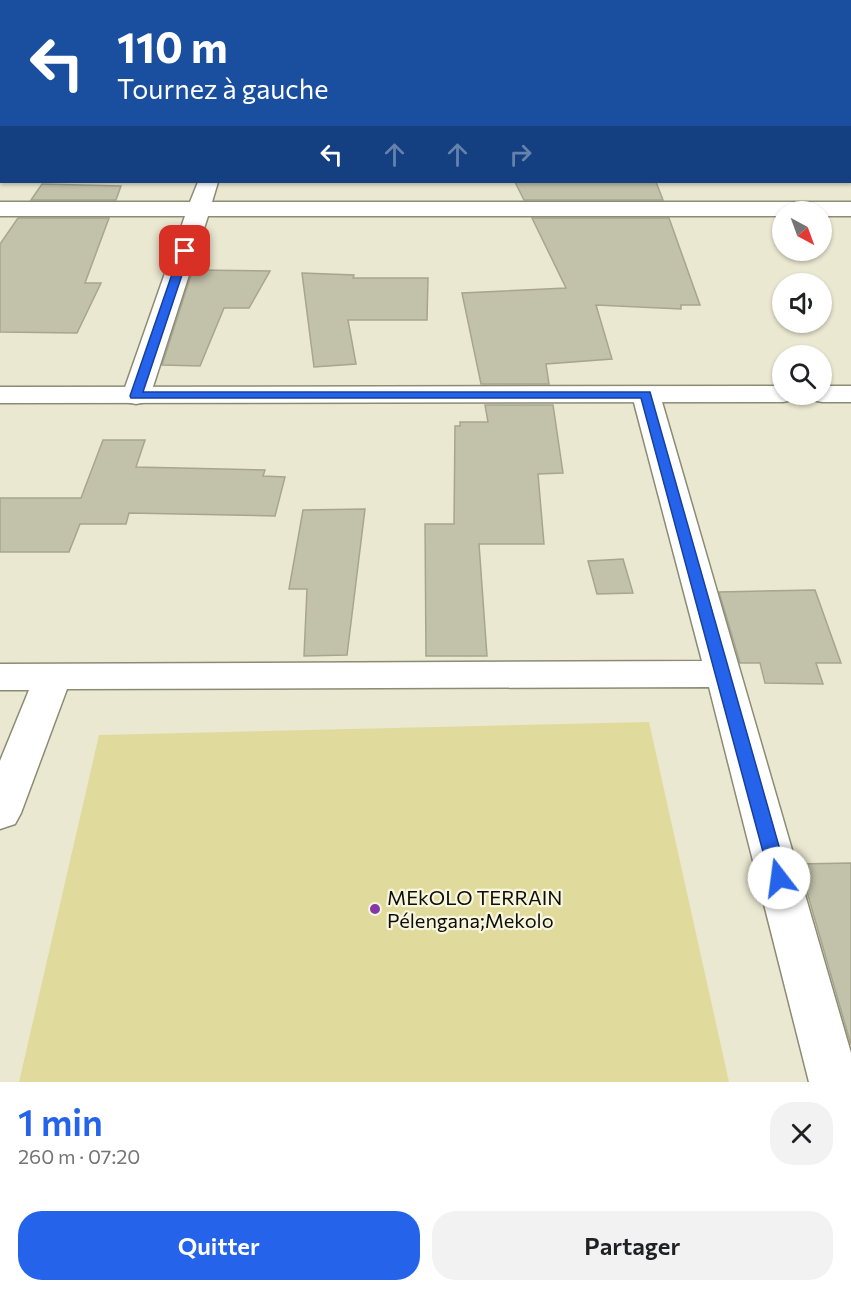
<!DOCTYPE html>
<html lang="fr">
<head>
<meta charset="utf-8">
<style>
	body { margin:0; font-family:Commissioner,sans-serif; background:#f2f2f2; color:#202124; height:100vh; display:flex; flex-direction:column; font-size:22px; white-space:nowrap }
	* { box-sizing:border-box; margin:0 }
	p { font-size:20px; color:#757577 }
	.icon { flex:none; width:33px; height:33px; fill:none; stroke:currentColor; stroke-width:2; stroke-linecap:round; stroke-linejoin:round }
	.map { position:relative; height:1082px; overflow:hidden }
	.sheet { display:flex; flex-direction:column; background:#fff; flex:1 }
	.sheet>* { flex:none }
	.banner { position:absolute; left:0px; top:0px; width:852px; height:183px; box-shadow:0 2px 4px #0004; background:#1a4fa0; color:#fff; overflow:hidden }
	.needle { width:39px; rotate:139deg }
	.controls { position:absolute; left:772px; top:201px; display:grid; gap:12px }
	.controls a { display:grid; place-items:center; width:60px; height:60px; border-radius:50%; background:#fff; box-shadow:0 2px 4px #0004; font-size:30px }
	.pin { position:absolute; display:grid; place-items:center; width:51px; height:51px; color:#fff; margin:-26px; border-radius:12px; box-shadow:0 3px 9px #0006 }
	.me { position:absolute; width:66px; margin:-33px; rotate:345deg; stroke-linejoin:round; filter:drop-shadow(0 0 4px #0008) }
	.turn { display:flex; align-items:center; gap:21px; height:126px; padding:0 18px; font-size:27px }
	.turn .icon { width:78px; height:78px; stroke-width:2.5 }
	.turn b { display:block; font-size:42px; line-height:51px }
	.lanes { display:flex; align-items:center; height:57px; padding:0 18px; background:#0003; justify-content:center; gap:30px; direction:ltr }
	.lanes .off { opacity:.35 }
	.round { display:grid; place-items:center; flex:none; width:63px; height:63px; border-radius:24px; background:#f2f2f2 }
	.summary { display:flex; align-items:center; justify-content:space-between; height:102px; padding:0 18px }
	h1 { font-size:36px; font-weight:600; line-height:45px; color:#2563eb }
	.primary-button { display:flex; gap:12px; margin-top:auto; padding:12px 18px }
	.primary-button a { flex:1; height:69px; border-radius:24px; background:#2563eb; color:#fff; font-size:24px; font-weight:600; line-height:69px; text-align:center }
	.primary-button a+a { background:#f2f2f2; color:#202124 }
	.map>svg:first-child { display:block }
</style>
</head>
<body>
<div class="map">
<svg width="851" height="1082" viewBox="0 0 851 1082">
	<rect width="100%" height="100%" fill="#eae8d1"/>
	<path fill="#e0db9d" d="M 649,722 L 729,1082 L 19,1082 L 99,735 Z"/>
	<g fill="#c2c1aa" stroke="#a7a58f" stroke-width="1.5">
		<path d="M 515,182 L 656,182 L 663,200 L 524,200 Z"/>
		<path d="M 42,184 L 121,186 L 116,200 L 31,200 Z"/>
		<path d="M 18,218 L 109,218 L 85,283 L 101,283 L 77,333 L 0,332 L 0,244 Z"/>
		<path d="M 532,218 L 669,218 L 700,305 L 681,305 L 681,309 L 596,305 L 612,359 L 546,364 L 549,384 L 481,384 L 462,293 L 566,288 Z"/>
		<path d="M 195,270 L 270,271 L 249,308 L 224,308 L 200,366 L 162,365 L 192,272 Z"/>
		<path d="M 302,273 L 354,275 L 353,278 L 428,278 L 427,320 L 348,320 L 356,364 L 314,367 Z"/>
		<path d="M 485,405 L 553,405 L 563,473 L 538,474 L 544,544 L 479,544 L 487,656 L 426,656 L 425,524 L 454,524 L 455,426 L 460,426 L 460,422 L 488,422 Z"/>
		<path d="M 103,440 L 145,440 L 136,467 L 265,470 L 263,476 L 285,477 L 275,516 L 129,513 L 126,524 L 80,524 L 69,552 L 0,552 L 0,498 L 81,498 Z"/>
		<path d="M 365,509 L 347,655 L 304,656 L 307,589 L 289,589 L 303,510 Z"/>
		<path d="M 623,559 L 633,593 L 597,594 L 588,561 Z"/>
		<path d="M 815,590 L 841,663 L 816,663 L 823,684 L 765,683 L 760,663 L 740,663 L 719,592 Z"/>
		<path d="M 851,863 L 851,1045 L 799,864 Z"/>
	</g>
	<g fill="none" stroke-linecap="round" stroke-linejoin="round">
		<defs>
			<g id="minor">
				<path d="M 11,0 L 27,0 L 10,2 Z"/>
				<rect x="261" y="0" width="16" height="2"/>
				<path d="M 769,0 L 785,0 L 786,2 L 770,2 Z"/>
				<path d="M 851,0 L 851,9 L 850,9 L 850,2 L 844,2 Z"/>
				<path d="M 2,16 L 2,28 L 0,28 L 0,17 Z"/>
				<rect x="0" y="77" width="2" height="10"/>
				<rect x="850" y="94" width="1" height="12"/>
				<path d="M 198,182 L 218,182 L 212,202 L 851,202 L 851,216 L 822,216 L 822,212 L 783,212 L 783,216 L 208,216 L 150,396 L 146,402 L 136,404 L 126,402 L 122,396 L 185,216 L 0,216 L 0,202 L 190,202 Z"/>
				<path d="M 646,387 L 656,389 L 660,395 L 851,1053 L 851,1082 L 809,1082 L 709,687 L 67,689 L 21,813 L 15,824 L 0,829 L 0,761 L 29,690 L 0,690 L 0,664 L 702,661 L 632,395 L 636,389 Z"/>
			</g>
			<g id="tertiary">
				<path d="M 783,386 L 783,394 L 797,394 L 793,400 L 783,402 L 0,403 L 0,387 Z"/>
				<path d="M 822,386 L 851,386 L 851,402 L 822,402 L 812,400 L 808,394 L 822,394 Z"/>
			</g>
		</defs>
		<use href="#minor" stroke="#8c8b75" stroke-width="3"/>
		<use href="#tertiary" stroke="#8c8b75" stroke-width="3"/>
		<use href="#minor" fill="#fff" fill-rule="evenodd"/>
		<use href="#tertiary" fill="#fff" fill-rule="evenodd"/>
	</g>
	<path fill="#2563eb" stroke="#184099" stroke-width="1.5" d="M 185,248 L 190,251 L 143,392 L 650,392 L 788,878 L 786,883 L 779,886 L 773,883 L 770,878 L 641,398 L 131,398 L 130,396 L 180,251 Z"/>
	<circle fill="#8637a7" stroke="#f7f6de" stroke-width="2" cx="375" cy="909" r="6"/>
	<g text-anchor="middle" stroke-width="4.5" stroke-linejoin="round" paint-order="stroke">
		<g font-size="20" fill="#0e0d06" stroke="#f7f6de" text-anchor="start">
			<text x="387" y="905">MEkOLO TERRAIN<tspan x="387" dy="23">Pélengana;Mekolo</tspan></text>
		</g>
	</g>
</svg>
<div class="controls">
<a><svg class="needle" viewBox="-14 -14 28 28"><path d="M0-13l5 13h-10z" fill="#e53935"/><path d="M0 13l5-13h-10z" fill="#757577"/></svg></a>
<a><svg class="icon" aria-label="sound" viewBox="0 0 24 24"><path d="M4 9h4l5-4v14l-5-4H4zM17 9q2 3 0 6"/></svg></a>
<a><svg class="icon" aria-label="search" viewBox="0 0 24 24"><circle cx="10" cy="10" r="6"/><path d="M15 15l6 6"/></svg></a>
</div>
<div class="pin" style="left:185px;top:251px;background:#d93025"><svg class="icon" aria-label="arrive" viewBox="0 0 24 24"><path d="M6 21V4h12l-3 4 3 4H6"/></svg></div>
<svg class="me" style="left:779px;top:878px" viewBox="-20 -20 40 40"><circle r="19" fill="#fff"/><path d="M0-13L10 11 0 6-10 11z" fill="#2563eb"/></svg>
<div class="banner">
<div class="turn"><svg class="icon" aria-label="left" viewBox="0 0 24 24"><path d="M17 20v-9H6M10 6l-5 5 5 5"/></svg><div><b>110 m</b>Tournez à gauche</div></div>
<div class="lanes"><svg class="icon" aria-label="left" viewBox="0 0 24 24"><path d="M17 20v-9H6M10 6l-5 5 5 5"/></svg><svg class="icon off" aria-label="ahead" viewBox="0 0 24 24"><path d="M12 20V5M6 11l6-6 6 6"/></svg><svg class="icon off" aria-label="ahead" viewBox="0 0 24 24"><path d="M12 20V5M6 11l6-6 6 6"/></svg><svg class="icon off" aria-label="right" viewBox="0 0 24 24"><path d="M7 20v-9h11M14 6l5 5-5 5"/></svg></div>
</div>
</div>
<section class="sheet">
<div class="summary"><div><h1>1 min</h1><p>260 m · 07:20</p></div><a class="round"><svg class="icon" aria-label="close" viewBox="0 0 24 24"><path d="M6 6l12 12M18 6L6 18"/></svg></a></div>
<div class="primary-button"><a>Quitter</a><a>Partager</a></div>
</section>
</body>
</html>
